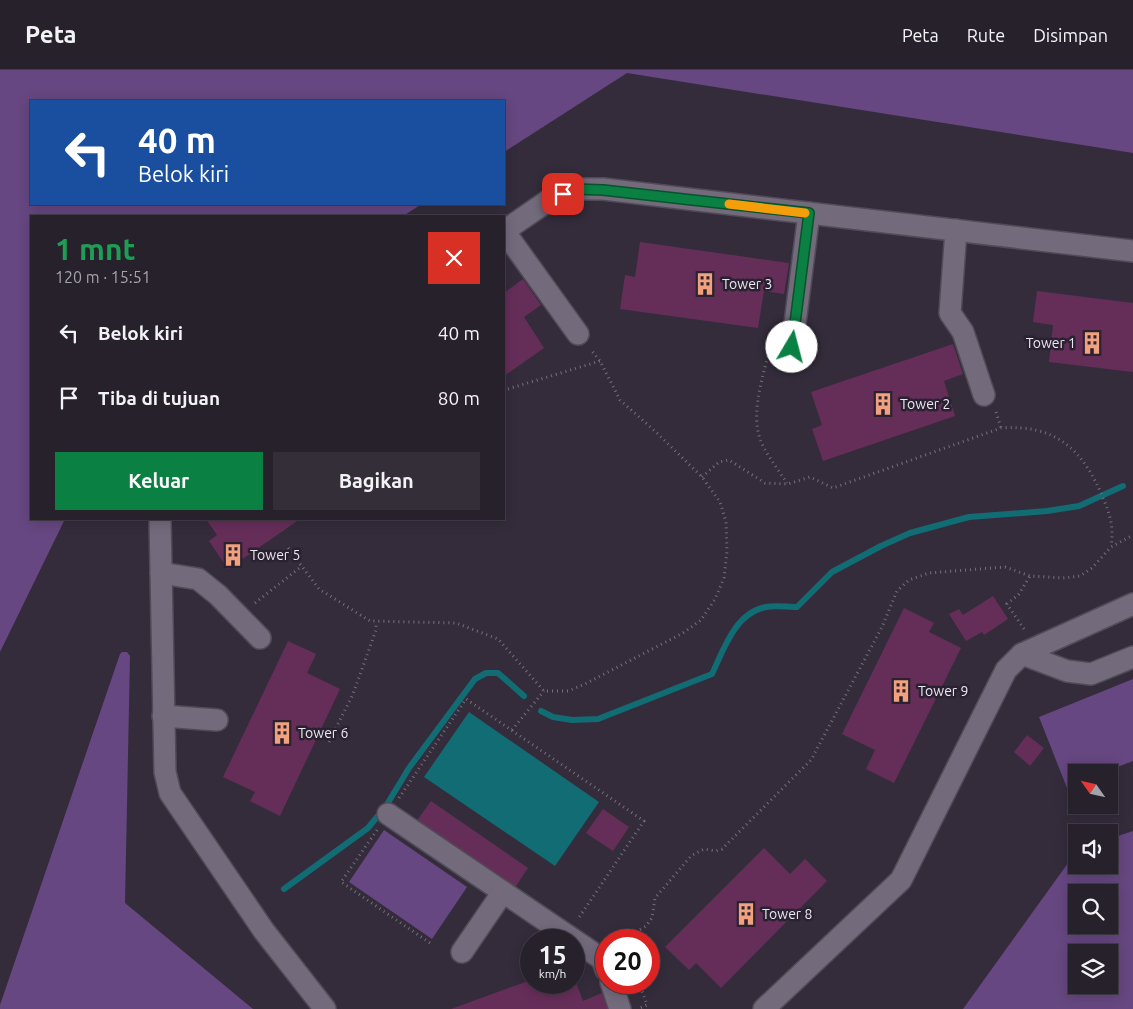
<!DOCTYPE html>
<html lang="id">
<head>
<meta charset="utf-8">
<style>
	body { margin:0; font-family:Ubuntu,sans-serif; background:#332e38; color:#f1f3f6; height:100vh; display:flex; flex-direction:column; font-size:19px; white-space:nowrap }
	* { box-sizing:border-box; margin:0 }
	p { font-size:16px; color:#a4a3a9 }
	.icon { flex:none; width:28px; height:28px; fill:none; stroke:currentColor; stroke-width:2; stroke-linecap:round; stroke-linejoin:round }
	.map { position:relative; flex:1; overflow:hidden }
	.panel { position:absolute; left:30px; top:145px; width:475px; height:305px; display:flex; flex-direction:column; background:#27212c; border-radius:0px; box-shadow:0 2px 12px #0003,0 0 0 1px #433e48 }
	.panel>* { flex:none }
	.top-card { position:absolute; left:30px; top:30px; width:475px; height:105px; border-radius:0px; box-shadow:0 2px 12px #0003,0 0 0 1px #433e48; background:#1a4fa0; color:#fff; overflow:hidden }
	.needle { width:32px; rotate:304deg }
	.tools { position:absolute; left:1068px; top:694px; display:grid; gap:10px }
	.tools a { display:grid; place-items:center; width:50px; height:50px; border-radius:0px; background:#27212c; box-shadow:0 2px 12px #0003,0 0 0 1px #433e48; font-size:25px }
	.speed { position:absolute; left:520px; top:859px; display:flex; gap:10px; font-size:25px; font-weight:700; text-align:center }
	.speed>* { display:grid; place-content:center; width:65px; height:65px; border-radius:50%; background:#27212c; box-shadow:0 2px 12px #0003,0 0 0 1px #433e48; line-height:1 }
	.speed small { font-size:12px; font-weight:400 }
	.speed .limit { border:8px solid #d22; background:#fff; color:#111 }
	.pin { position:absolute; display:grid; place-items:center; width:42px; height:42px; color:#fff; margin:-21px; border-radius:10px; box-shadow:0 2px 8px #0006 }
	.me { position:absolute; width:55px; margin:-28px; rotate:8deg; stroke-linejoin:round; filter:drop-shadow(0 0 4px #0008) }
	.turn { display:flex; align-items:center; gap:18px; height:105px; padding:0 25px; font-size:22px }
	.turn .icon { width:65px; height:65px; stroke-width:2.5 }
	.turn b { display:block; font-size:35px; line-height:42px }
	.round { display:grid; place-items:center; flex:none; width:52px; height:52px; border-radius:0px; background:#332e38 }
	.summary { display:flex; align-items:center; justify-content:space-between; height:85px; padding:0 25px }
	h1 { font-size:30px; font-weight:700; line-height:38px; color:#1e9e55 }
	.primary-button { display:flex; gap:10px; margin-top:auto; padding:10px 25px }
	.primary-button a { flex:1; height:58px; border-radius:0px; background:#0b8043; color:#fff; font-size:20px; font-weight:700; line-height:58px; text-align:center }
	.primary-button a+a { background:#332e38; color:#f1f3f6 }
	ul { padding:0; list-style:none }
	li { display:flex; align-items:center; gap:15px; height:65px; padding:0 25px }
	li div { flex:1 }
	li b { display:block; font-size:19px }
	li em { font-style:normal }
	header { display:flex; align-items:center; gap:30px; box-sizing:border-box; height:70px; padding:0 25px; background:#27212c; border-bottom:1px solid #433e48 }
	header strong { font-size:24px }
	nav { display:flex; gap:28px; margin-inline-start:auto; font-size:18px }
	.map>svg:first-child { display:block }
</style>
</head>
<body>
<header>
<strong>Peta</strong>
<nav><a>Peta</a><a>Rute</a><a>Disimpan</a></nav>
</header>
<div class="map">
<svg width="1133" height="939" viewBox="0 0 1133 939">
	<rect width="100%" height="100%" fill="#342c3b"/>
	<g fill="#664781" fill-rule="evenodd">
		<path d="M 0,0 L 1133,0 L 1133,83 L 627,3 L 504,82 L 504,31 L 31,31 L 31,134 L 422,134 L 403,146 L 31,146 L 31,449 L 65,449 L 0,582 Z"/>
		<path d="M 122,582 L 127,582 L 130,586 L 125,833 L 253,939 L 0,939 L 0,935 L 120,584 Z"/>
		<path d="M 1133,609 L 1133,691 L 1104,702 L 1076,702 L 1076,714 L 1067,718 L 1039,647 Z"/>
		<path d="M 384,760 L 467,817 L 432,869 L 349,812 Z"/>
		<path d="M 1133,761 L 1133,939 L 963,939 L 1076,782 L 1076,795 L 1109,795 L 1109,769 ZM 1109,822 L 1109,855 L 1076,855 L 1076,822 ZM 1076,882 L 1109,882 L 1109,915 L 1076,915 Z"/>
	</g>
	<path fill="#116c74" d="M 469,642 L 599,732 L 555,796 L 424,707 Z"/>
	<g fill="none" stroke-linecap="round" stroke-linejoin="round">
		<g stroke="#116c74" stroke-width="6">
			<path d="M 541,641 L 553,647 L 572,650 L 598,649 L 712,604 C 724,579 735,543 766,537 C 775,535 787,537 797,537 L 832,502 L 881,476 L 910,463 L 969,447 L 1047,441 L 1079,436 L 1123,416"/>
			<path d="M 284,819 L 368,758 L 386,736 L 409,698 L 475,609 L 486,603 L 498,603 L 524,626"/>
		</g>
	</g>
	<g fill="#652e59">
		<path d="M 640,172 L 789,193 L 784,224 L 764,221 L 758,258 L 620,239 L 625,205 L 635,207 Z"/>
		<path d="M 523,209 L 541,235 L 524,247 L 544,278 L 504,306 L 504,223 Z"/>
		<path d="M 1037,221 L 1133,233 L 1133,302 L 1049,292 L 1053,255 L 1033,252 Z"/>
		<path d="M 953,274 L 963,304 L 944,311 L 955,346 L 823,391 L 812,359 L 822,355 L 811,322 Z"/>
		<path d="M 206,449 L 300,449 L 228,499 L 209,471 L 217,465 Z"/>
		<path d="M 993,526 L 1008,549 L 984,565 L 982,562 L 966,571 L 949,544 L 959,539 L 963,545 Z"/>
		<path d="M 904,538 L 934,553 L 929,562 L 961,578 L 894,713 L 866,699 L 875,680 L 842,664 Z"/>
		<path d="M 288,571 L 316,584 L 307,603 L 340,619 L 280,746 L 250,731 L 255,722 L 223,707 Z"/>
		<path d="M 1027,665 L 1044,678 L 1030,696 L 1014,682 Z"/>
		<path d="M 431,731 L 528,798 L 514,819 L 416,752 Z"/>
		<path d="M 603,739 L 629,757 L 613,781 L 586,763 Z"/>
		<path d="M 764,778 L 790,804 L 805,789 L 827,811 L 721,918 L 696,893 L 689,900 L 665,877 Z"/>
		<path d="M 574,907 L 583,931 L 602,923 L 608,939 L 451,939 L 531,910 L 531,912 L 574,912 Z"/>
	</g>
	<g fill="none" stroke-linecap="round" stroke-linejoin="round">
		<defs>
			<g id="minor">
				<path d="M 956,160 L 950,243 L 963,262 L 984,325"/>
				<path d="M 578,264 L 504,161 L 552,128 L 574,119 L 603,119 L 1133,181"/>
				<path d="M 792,277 L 809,143"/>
				<path d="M 160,449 L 165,702 L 170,723 L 264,861 L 325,939"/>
				<path d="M 161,503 L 198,509 L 218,525 L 260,568"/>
				<path d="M 1022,584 L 1067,601 L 1091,604 L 1133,587"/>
				<path d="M 163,646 L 217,650"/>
				<path d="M 388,744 L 602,889 L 606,900"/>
				<path d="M 462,882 L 503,822"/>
				<path d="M 611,912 L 620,939"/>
				<path d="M 764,939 L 901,810 L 1006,600 L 1022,584 L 1133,534"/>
			</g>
		</defs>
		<use href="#minor" stroke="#514b58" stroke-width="24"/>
		<g stroke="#756f7c" stroke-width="3" stroke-dasharray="1 4" stroke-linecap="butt">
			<path d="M 771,278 L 770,278 C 763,307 749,345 762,374 C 769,388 779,401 787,413"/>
			<path d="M 508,319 L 600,291"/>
			<path d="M 996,342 L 1001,358"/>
			<path d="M 702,407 L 719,392 L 729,390 L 765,413 L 788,414 L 810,407 L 833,418 L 1001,358 C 1055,354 1083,379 1103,428 C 1110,444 1114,458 1111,476"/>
			<path d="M 288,478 L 319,519 L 370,551 L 456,553 L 498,569 L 544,621 L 568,621 L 585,614 L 683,563 L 701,550 L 715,529 L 724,508 L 727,481 L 726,452 L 720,432 L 702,407 L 657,363 L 620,330 L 600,291 L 591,280"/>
			<path d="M 255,533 L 302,496"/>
			<path d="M 1024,559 L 1007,534 L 1019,524 L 1030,506"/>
			<path d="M 512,660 L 544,621"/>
			<path d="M 329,672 L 353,624 L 376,560 L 376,552"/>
			<path d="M 399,728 L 466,629 L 644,751 L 578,849"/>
			<path d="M 377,760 L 341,812 L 430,873"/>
			<path d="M 623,870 L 646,856 L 652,848 L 655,828 L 691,786 L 704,779 L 716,781 L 722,779 L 811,690 L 882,557 L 897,521 L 909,510 L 929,503 L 1005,497 L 1030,506 L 1063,508 L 1080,506 L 1092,498 L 1111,477 L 1133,465"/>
			<path d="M 639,912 L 647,935 L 640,938"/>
		</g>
		<use href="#minor" stroke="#736a7c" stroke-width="21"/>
	</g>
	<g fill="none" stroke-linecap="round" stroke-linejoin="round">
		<defs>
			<path id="route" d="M 563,124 L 574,119 L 603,120 L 809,143 L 792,277"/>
		</defs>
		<use href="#route" stroke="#07532c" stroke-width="12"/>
		<use href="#route" stroke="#0b8043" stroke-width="9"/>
		<path stroke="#f59e0b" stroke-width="9" d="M 729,134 L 805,143"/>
	</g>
	<defs>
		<symbol id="building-bare" viewBox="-9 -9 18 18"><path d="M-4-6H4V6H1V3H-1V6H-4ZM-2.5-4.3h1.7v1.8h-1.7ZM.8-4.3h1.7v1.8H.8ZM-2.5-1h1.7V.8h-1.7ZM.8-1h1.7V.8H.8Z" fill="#f2a17e" stroke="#2a2231" stroke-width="2.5" paint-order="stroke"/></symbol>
	</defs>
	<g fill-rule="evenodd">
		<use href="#building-bare" x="689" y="198" width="32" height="32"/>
		<use href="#building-bare" x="1076" y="257" width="32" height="32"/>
		<use href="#building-bare" x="867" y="318" width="32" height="32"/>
		<use href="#building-bare" x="217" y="469" width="32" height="32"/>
		<use href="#building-bare" x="885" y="605" width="32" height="32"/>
		<use href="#building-bare" x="266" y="647" width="32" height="32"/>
		<use href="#building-bare" x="730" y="828" width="32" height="32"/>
	</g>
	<g text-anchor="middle" stroke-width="5" stroke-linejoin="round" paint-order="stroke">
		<g font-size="14" fill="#ece7f2" stroke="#2a2231" text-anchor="start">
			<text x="722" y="219">Tower 3</text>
			<text x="1076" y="278" text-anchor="end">Tower 1</text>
			<text x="900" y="339">Tower 2</text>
			<text x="250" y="490">Tower 5</text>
			<text x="918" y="626">Tower 9</text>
			<text x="298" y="668">Tower 6</text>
			<text x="762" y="849">Tower 8</text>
		</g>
	</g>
</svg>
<div class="tools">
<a><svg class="needle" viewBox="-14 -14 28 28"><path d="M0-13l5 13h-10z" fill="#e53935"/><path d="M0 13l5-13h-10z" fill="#a4a3a9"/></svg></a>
<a><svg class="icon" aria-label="sound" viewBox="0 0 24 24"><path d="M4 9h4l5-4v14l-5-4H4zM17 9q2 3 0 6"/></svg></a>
<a><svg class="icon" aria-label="search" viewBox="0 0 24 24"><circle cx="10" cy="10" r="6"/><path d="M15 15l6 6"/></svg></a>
<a><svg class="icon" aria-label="layers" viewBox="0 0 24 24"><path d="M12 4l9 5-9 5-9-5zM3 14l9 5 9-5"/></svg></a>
</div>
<div class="speed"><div>15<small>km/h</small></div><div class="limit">20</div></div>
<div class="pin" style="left:563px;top:124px;background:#d93025"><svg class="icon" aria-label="arrive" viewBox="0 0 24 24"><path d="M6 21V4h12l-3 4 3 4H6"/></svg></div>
<svg class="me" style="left:792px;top:277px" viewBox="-20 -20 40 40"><circle r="19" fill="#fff"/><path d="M0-13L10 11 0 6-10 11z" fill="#0b8043"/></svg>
<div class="top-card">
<div class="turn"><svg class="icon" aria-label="left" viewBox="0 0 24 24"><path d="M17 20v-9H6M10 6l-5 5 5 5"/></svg><div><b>40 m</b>Belok kiri</div></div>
</div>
<section class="panel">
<div class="summary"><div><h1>1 mnt</h1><p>120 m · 15:51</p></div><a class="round" style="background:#d93025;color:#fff"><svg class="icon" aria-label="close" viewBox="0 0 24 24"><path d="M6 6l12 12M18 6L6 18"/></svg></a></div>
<ul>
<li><svg class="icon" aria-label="left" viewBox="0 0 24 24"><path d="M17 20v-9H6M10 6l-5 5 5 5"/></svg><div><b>Belok kiri</b></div><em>40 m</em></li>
<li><svg class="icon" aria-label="arrive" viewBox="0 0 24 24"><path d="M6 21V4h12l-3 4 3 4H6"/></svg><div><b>Tiba di tujuan</b></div><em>80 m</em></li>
</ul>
<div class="primary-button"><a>Keluar</a><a>Bagikan</a></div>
</section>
</div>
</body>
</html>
